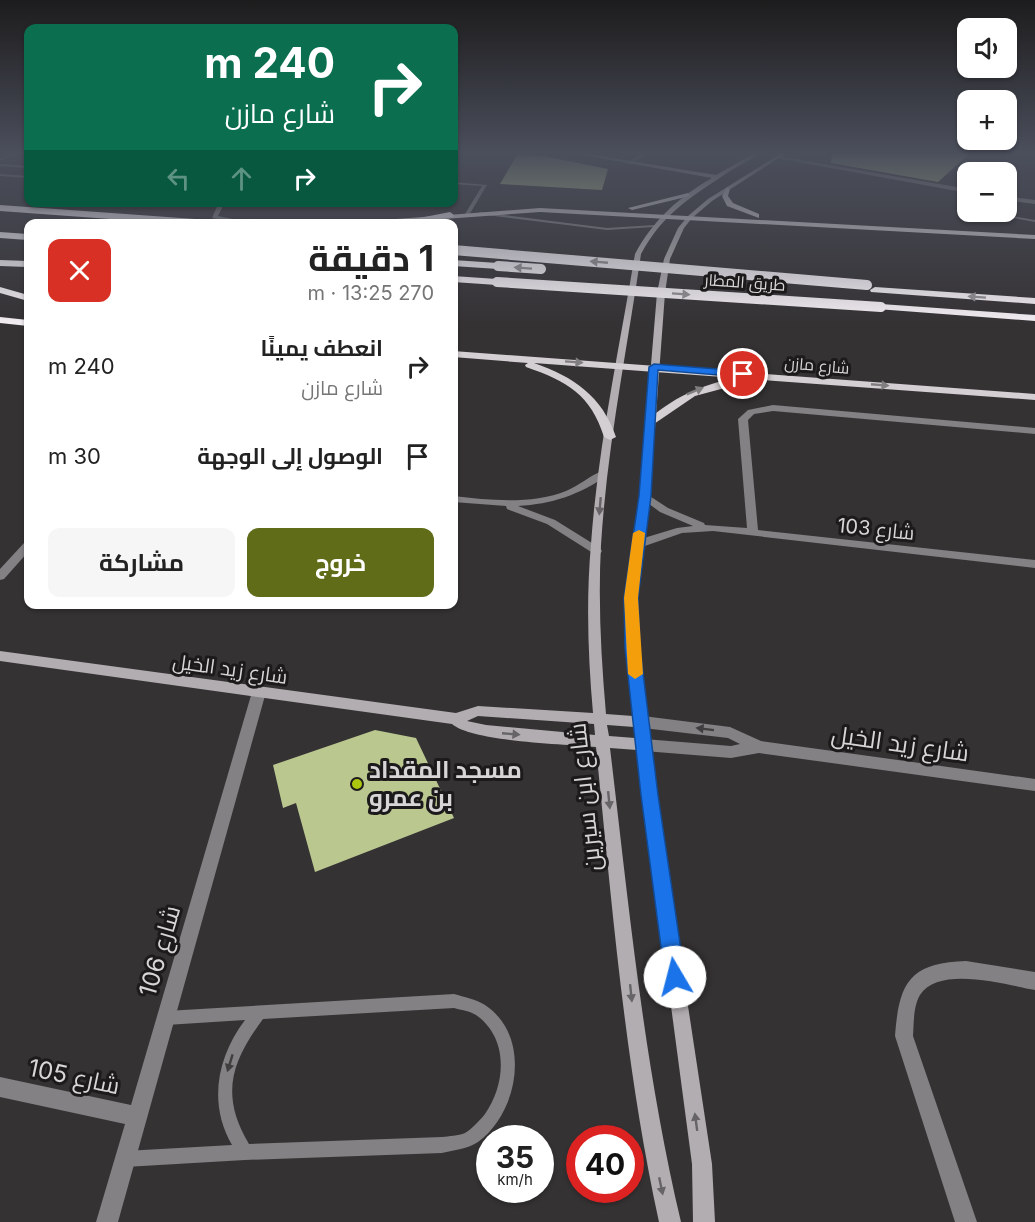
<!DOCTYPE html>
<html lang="ar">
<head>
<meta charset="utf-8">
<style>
	body { margin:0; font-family:Inter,Cairo,sans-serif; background:#f6f6f6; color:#222; direction:rtl; height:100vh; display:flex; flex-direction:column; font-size:22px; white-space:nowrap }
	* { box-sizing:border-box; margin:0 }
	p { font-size:20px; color:#767676 }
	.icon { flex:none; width:33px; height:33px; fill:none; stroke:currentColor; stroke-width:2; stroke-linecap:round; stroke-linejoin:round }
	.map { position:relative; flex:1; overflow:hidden; direction:ltr }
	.panel { position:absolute; left:24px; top:219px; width:434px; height:390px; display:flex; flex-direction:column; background:#fff; border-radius:12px; box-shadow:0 2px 4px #0004; direction:rtl }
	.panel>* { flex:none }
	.banner { position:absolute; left:24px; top:24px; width:434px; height:183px; border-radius:12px; box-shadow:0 2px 4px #0004; direction:rtl; background:#0b6e4f; color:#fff; overflow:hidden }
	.fabs { position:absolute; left:957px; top:18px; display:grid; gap:12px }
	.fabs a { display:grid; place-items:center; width:60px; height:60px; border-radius:12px; background:#fff; box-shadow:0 2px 4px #0004; font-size:30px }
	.speed { position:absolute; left:476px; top:1125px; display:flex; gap:12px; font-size:30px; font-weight:700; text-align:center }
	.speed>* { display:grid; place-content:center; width:78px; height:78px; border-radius:50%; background:#fff; box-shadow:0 2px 4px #0004; line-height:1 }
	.speed small { font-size:15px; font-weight:400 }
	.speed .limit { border:9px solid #d22; background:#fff; color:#111 }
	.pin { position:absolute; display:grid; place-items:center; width:51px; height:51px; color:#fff; margin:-26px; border:3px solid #fff; border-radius:50%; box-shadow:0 2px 6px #0007 }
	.me { position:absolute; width:66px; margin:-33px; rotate:352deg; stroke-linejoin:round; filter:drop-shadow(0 0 4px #0008) }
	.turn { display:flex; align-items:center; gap:21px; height:126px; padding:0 24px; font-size:27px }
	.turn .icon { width:78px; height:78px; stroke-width:2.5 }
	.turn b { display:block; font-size:42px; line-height:51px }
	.lanes { display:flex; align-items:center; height:57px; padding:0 24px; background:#0003; justify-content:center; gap:30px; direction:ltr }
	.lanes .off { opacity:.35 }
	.round { display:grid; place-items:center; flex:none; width:63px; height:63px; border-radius:12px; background:#f6f6f6 }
	.headline { display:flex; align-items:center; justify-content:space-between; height:102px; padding:0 24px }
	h1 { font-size:36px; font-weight:700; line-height:45px }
	.primary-button { display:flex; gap:12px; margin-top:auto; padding:12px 24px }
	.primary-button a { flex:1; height:69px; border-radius:12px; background:#616c19; color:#fff; font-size:24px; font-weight:700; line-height:69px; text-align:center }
	.primary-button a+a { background:#f6f6f6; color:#222 }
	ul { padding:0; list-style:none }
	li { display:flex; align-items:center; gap:18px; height:90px; padding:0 24px }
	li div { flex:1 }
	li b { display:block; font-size:22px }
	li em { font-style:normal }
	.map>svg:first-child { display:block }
</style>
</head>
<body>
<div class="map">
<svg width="1035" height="1222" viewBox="0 0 1035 1222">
	<rect width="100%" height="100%" fill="#353234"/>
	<g fill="#bac78f">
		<path d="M 832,154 L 969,154 L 938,182 L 831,163 Z"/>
		<path d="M 517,155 L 543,156 L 608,169 L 602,190 L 500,184 Z"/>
		<path d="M 375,730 L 416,738 L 454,818 L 315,872 L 296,803 L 283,808 L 273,765 Z"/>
	</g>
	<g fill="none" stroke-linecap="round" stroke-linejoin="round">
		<g fill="#838183" fill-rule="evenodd">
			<path d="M 10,154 L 15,154 L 0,161 L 0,159 Z"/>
			<path d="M 0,164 L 28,166 L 28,168 L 0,166 Z"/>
			<path d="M 0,174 L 28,176 L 28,178 L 0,176 Z"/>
			<path d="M 453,182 L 487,185 L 469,215 L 465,214 L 482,186 L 453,184 Z"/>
			<path d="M 480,212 L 607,228 L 654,225 L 656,226 L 654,227 L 607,230 L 478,214 Z"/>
			<path d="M 982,212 L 989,212 L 1035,220 L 1035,222 Z"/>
			<path d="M 454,994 C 464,997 476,999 485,1005 C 532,1036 519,1112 478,1142 C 468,1149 454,1150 442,1153 L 245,1160 L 125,1167 L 120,1164 L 117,1159 L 120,1154 L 125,1151 L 232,1145 C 208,1104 217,1057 245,1020 L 166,1025 L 161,1023 L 159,1018 L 161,1013 L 166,1011 ZM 454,1008 C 461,1010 470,1011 476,1015 C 509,1038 506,1084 485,1114 C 480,1120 472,1129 465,1133 C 458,1136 449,1136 442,1137 L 249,1144 C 220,1095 231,1062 263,1019 Z"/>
		</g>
		<g fill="#838183" fill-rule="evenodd">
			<path d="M 642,154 L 647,154 L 632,164 L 628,164 L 628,162 Z"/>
			<path d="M 1026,154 L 1035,154 L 1035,156 L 1026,155 Z"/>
			<path d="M 778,156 L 968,189 L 968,193 L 776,158 Z"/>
			<path d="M 1006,196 L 1035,200 L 1035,204 L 1006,200 Z"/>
			<path d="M 219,202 L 225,202 L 218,216 L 257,224 L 241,224 L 212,218 Z"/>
			<path d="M 773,405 L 1035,428 L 1035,434 L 773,411 L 754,414 L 748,420 L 758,530 L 1035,560 L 1035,568 L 713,531 L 682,533 L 642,547 L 634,547 L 633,544 L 634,541 L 677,528 L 693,526 L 660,512 L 641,498 L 641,494 L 645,493 L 668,508 L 704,523 L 705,525 L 747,528 L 738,419 L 748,410 Z"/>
			<path d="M 603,471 L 606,472 L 606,476 C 579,495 552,504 518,506 L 555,520 L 600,548 L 602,551 L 600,554 L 596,555 L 547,524 L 507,509 L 506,506 L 453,502 L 453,496 C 490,500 530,505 566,491 C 579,486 590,475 603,471 Z"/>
			<path d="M 24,543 L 28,543 L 28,552 L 4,579 L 0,580 L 0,569 Z"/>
			<path d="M 259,687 L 264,688 L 266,692 L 118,1222 L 96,1222 L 125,1124 L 0,1097 L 0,1077 L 131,1105 L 252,692 L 254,688 Z"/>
			<path d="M 643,716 L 730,727 L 761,741 L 1035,779 L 1035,791 L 759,753 L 731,758 L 644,751 L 639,749 L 637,745 L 639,741 L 644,739 L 731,746 L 740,744 L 728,738 L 643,728 L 638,726 L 636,722 L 638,718 Z"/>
			<path d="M 966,961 L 1035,972 L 1035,990 C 1006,985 939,965 920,995 C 913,1007 914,1023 913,1036 L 977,1222 L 955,1222 L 895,1036 C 899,983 909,963 966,961 Z"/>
		</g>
		<path fill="#b1adb0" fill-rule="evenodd" d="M 577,154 L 588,154 L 716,175 L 753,154 L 759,154 C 748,162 735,167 724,175 C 688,199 662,215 641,254 C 627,350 607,447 601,545 C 598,601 601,657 606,714 L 633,716 L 626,648 L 625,598 L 640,496 L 657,293 L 664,259 L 678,228 L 688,216 L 708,199 L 780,154 L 785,154 L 712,201 L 692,218 L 684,228 L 670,259 L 665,293 L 650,496 L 637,598 L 638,648 L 647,718 L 650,722 L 648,726 L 656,795 L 712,1164 L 715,1222 L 693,1222 L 692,1164 L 637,750 L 610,748 C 629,907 644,1066 681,1222 L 659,1222 C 625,1066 612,906 596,747 C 565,744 473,742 452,724 L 0,661 L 0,651 L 456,713 L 478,706 L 593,713 C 588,657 586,600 591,544 C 598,446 619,350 635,254 C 653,220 679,197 712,178 ZM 478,716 L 594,724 L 595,735 L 486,725 L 467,721 ZM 607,725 L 634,727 L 635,738 L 609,736 Z"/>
		<g fill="#d4cfd2" fill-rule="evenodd">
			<path d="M 727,187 L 730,189 L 728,196 L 733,203 L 759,214 L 759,218 L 727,206 L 722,196 Z"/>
			<path d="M 688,193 L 690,196 L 632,210 L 628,208 Z"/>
			<path d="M 540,208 L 1035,235 L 1035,239 L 540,212 L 374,224 L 331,224 Z"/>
			<path d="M 453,351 L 1035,394 L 1035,400 L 747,379 L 747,382 L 695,396 L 648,428 L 644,427 L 644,423 C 672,398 700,385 736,378 L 534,363 C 574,377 602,396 616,437 L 610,440 L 604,437 C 591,395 567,381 526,367 L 525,365 L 528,363 L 453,357 Z"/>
		</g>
		<g fill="#f3eef2" fill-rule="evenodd">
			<path d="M 0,205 L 223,221 L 227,224 L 179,224 L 0,211 Z"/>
			<path d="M 450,212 L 454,215 L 453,217 L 413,224 L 389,224 Z"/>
			<path d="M 0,232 L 28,234 L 28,240 L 0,238 Z"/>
			<path d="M 0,260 L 28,261 L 28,267 L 0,266 Z"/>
			<path d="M 453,260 L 498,263 L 503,266 L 498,269 L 453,266 Z"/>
			<path d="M 453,276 L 497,279 L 502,282 L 497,285 L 453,282 Z"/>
			<path d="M 0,287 L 28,295 L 28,301 L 0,293 Z"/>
			<path d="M 875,287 L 1035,298 L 1035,304 L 871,292 L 870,290 Z"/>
			<path d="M 881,304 L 1035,315 L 1035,321 L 877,309 L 876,307 Z"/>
			<path d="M 0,317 L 28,320 L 28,326 L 0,323 Z"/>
		</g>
		<g stroke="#f3eef2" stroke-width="10">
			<path d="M 453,250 L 867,285"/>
			<path d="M 498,266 L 541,269"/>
			<path d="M 497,282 L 881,307"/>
		</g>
	</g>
	<defs><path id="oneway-solid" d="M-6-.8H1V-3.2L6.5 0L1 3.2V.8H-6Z" transform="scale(1.5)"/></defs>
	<g fill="#928f91">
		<use href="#oneway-solid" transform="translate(599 262) rotate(-175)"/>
		<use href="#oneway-solid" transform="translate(523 268) rotate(-176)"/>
		<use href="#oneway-solid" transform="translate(681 294) rotate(4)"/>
		<use href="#oneway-solid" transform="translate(977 297) rotate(-176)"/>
	</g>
	<g fill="#817e80">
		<use href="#oneway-solid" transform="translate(574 362) rotate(4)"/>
		<use href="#oneway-solid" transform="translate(880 385) rotate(5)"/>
		<use href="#oneway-solid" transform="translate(695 391) rotate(-22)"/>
	</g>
	<g fill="#666466">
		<use href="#oneway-solid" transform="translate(600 506) rotate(95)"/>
		<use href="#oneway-solid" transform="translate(511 734) rotate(5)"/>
		<use href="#oneway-solid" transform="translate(609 800) rotate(84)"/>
		<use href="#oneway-solid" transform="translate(631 993) rotate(84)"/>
		<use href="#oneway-solid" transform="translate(696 1122) rotate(-98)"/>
		<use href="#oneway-solid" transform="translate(661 1186) rotate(78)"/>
	</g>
	<g fill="#403e3f">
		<use href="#oneway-solid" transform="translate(705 729) rotate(-173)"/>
		<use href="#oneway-solid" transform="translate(230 1063) rotate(107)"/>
	</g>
	<linearGradient id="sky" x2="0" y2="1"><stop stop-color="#1d1c1d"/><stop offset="0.47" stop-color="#4b4f5c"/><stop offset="1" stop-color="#4b4f5c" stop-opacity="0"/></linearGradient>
	<rect width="1035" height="325" fill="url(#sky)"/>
	<path fill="#1a73e8" stroke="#114b97" stroke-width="1.5" d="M 654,364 L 743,371 L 748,374 L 743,377 L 658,370 L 651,496 L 638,598 L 640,648 L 658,795 L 685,977 L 682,985 L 675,987 L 668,985 L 665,977 L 641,795 L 625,648 L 624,598 L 639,496 L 649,367 Z"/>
	<path fill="#f59e0b" d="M 639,530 L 645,533 L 638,598 L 643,674 L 635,679 L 628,674 L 624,598 L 633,533 Z"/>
	<circle fill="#adc60f" stroke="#1c1a1b" stroke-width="2" cx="357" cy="784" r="6"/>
	<g text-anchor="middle" stroke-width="6" stroke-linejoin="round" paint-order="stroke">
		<g font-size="16" fill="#d7d5d6" stroke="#1c1a1b">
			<text transform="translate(745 282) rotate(4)" y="6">طريق المطار</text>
			<text transform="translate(817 365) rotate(5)" y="6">شارع مازن</text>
		</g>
		<g font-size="20" fill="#d7d5d6" stroke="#1c1a1b">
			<text transform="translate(876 529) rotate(6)" y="7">شارع 103</text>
			<text transform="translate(230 669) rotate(8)" y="7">شارع زيد الخيل</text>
		</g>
		<g font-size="24" fill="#d7d5d6" stroke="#1c1a1b">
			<text transform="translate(900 744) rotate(8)" y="8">شارع زيد الخيل</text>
			<text transform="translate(585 797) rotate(-96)" y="8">شارع ابن سيرين</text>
			<text transform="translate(160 951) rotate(-74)" y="8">شارع 106</text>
			<text transform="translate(74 1077) rotate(12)" y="8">شارع 105</text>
		</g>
		<g font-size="24" font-weight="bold" fill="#d7d5d6" stroke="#1c1a1b" text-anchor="start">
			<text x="369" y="778">مسجد المقداد<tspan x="369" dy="28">بن عمرو</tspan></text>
		</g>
	</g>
</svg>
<div class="fabs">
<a><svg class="icon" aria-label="sound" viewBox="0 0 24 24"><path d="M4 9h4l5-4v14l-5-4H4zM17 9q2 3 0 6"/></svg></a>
<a>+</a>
<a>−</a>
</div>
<div class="speed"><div>35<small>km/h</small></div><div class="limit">40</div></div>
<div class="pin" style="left:743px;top:374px;background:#d93025"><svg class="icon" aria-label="arrive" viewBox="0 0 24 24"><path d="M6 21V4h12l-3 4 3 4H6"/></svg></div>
<svg class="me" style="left:675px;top:977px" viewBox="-20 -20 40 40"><circle r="19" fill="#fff"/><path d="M0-13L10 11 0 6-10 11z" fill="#1a73e8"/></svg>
<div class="banner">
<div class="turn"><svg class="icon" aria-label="right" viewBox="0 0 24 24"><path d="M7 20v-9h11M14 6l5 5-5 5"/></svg><div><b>240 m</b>شارع مازن</div></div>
<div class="lanes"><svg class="icon off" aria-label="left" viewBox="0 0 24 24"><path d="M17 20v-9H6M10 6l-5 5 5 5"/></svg><svg class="icon off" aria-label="ahead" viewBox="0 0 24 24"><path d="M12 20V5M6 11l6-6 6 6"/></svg><svg class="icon" aria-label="right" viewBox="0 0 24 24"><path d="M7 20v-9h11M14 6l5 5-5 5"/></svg></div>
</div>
<section class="panel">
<div class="headline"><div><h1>1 دقيقة</h1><p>270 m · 13:25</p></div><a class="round" style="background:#d93025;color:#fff"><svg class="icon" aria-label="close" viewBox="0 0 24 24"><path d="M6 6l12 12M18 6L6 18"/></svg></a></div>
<ul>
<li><svg class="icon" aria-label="right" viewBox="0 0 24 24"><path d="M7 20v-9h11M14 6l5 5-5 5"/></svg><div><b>انعطف يمينًا</b><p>شارع مازن</p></div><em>240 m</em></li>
<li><svg class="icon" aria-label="arrive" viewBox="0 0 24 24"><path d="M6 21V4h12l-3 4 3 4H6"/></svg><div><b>الوصول إلى الوجهة</b></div><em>30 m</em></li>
</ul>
<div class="primary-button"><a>خروج</a><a>مشاركة</a></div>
</section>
</div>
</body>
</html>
